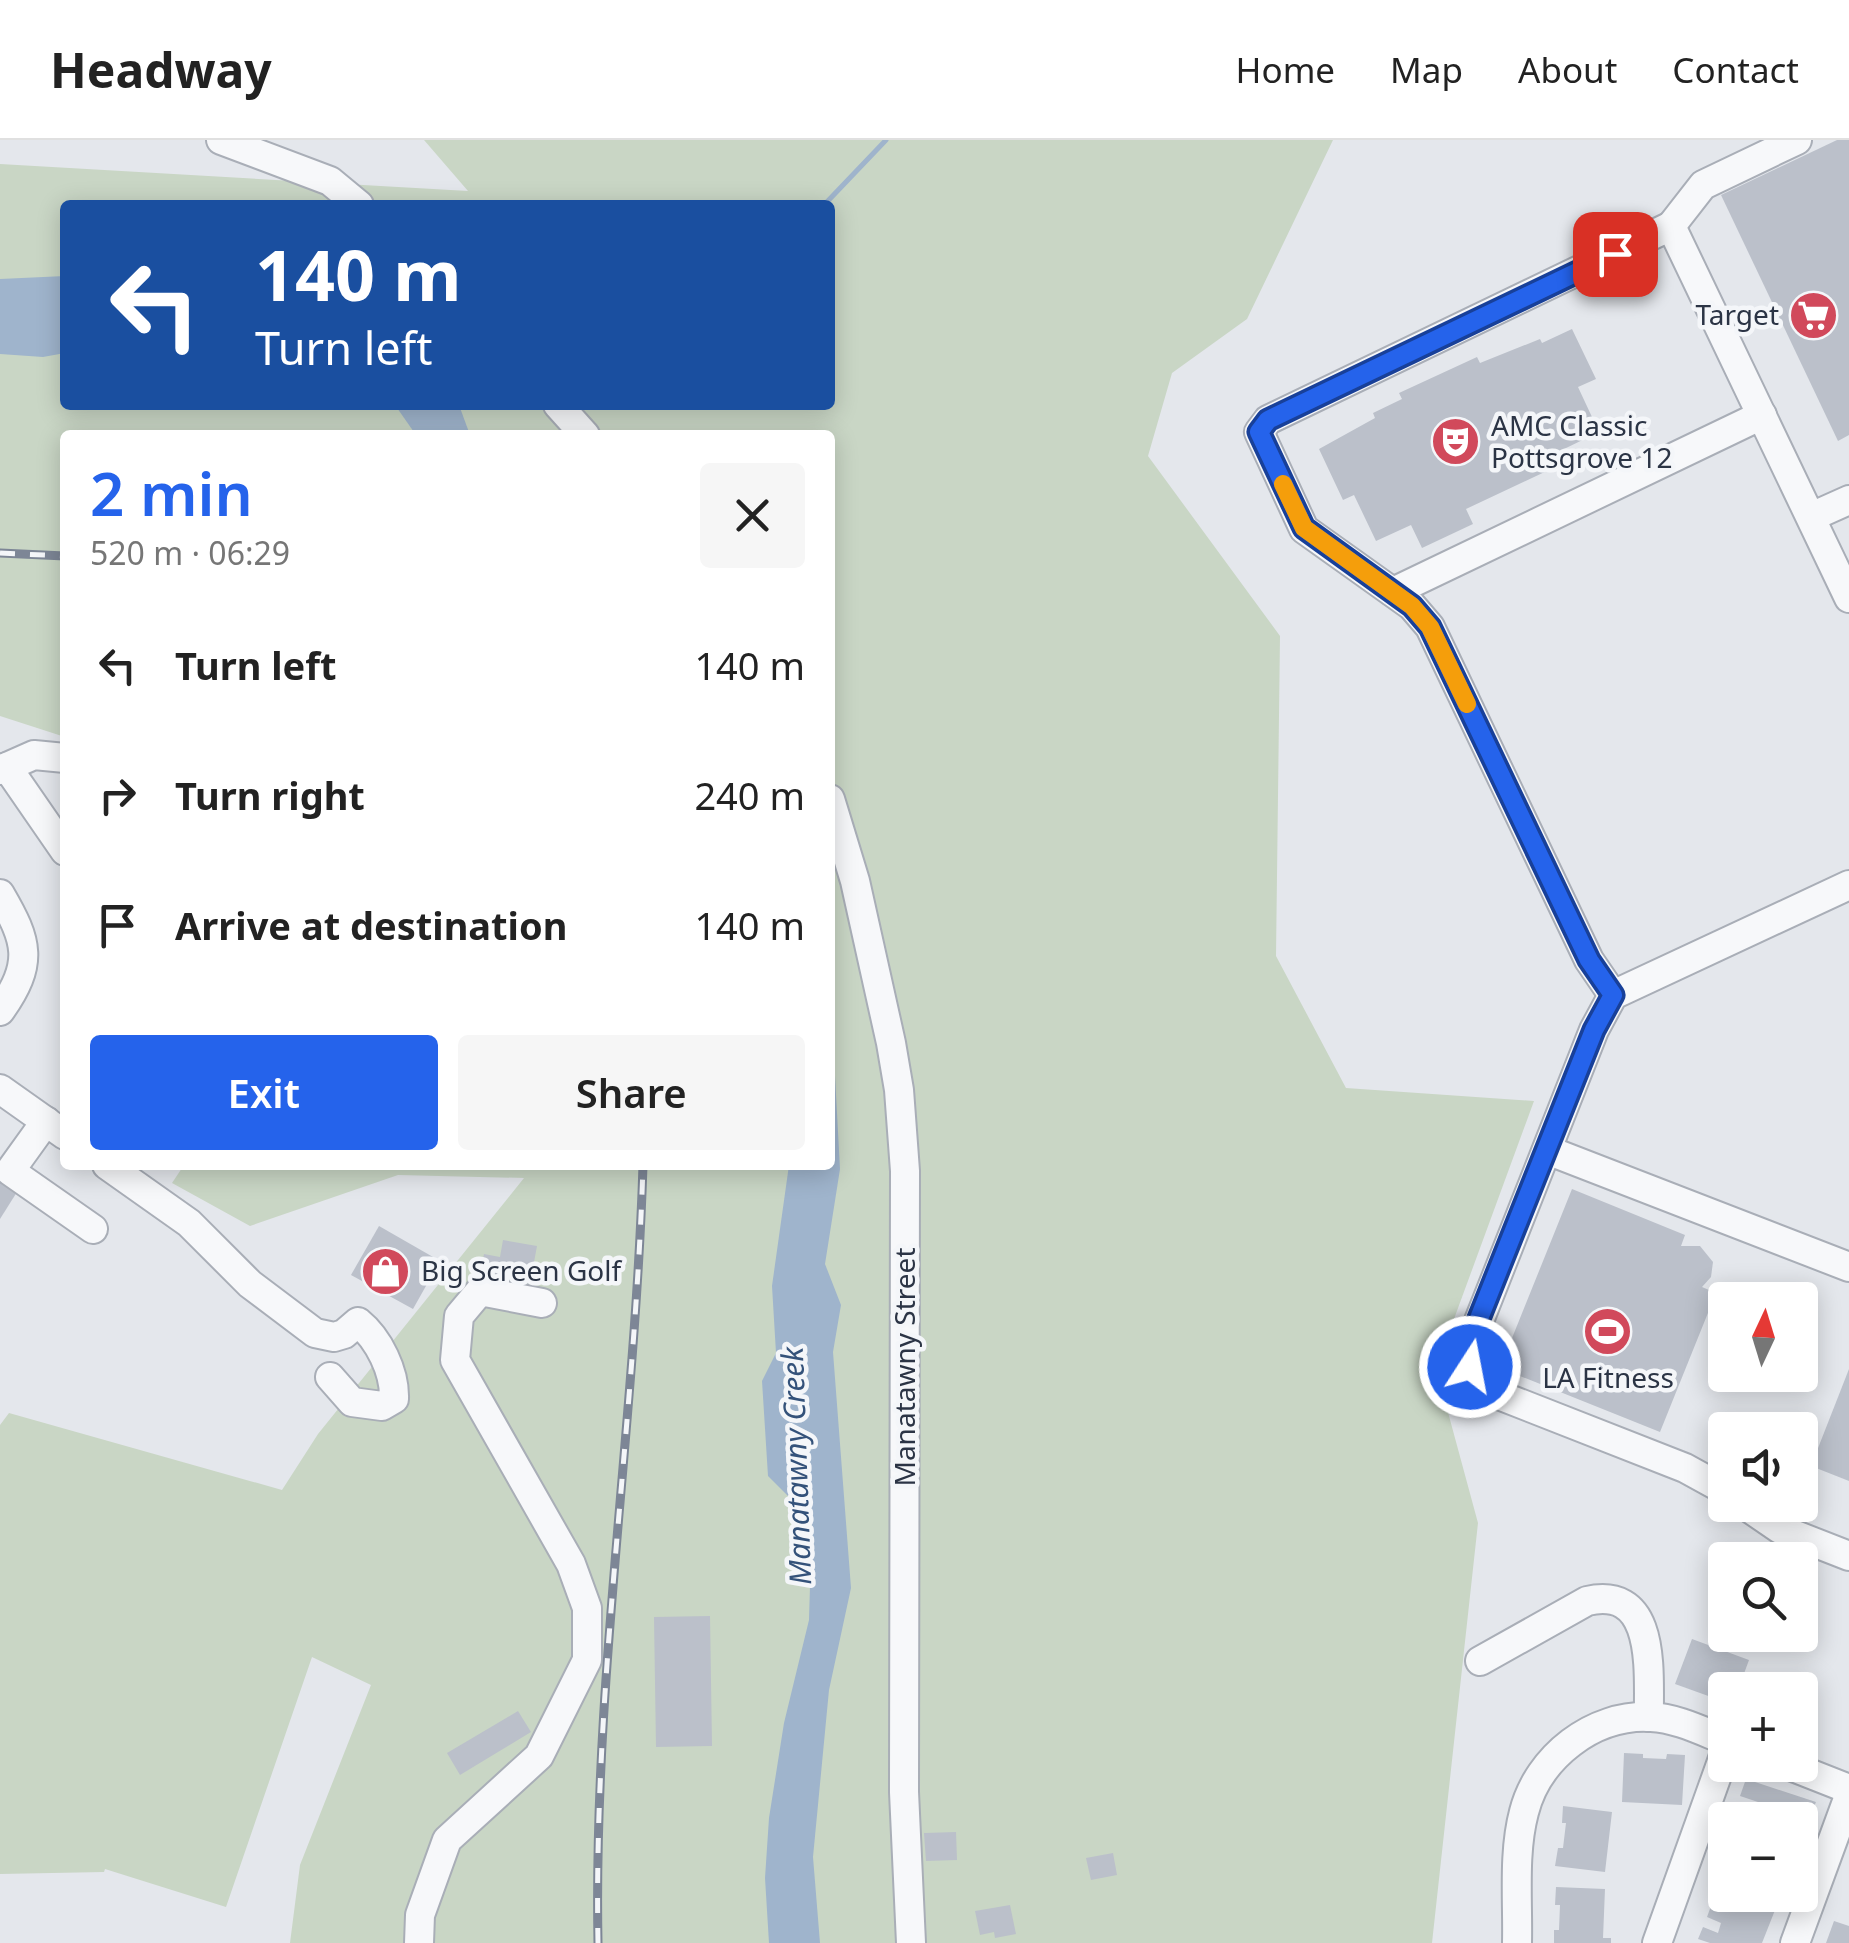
<!DOCTYPE html>
<html lang="en">
<head>
<meta charset="utf-8">
<style>
	body { margin:0; font-family:"Noto Sans",sans-serif; background:#f6f6f6; color:#222; height:100vh; display:flex; flex-direction:column; font-size:38px; white-space:nowrap }
	* { box-sizing:border-box; margin:0 }
	p { font-size:32px; color:#767676 }
	.icon { flex:none; width:55px; height:55px; fill:none; stroke:currentColor; stroke-width:2; stroke-linecap:round; stroke-linejoin:round }
	.map { position:relative; flex:1; overflow:hidden }
	.side { position:absolute; left:60px; top:290px; width:775px; height:740px; display:flex; flex-direction:column; background:#fff; border-radius:10px; box-shadow:0 5px 25px #0003 }
	.side>* { flex:none }
	.banner { position:absolute; left:60px; top:60px; width:775px; height:210px; border-radius:10px; box-shadow:0 5px 25px #0003; background:#1a4fa0; color:#fff; overflow:hidden }
	.needle { width:65px; rotate:4deg }
	.fabs { position:absolute; left:1708px; top:1142px; display:grid; gap:20px }
	.fabs a { display:grid; place-items:center; width:110px; height:110px; border-radius:10px; background:#fff; box-shadow:0 5px 25px #0003; font-size:50px }
	.pin { position:absolute; display:grid; place-items:center; width:85px; height:85px; color:#fff; margin:-42px; border-radius:20px; box-shadow:0 5px 15px #0006 }
	.me { position:absolute; width:110px; margin:-55px; rotate:11deg; stroke-linejoin:round; filter:drop-shadow(0 0 8px #0008) }
	.turn { display:flex; align-items:center; gap:35px; height:210px; padding:0 30px; font-size:45px }
	.turn .icon { width:130px; height:130px; stroke-width:2.5 }
	.turn b { display:block; font-size:70px; line-height:85px }
	.round { display:grid; place-items:center; flex:none; width:105px; height:105px; border-radius:10px; background:#f6f6f6 }
	.head { display:flex; align-items:center; justify-content:space-between; height:170px; padding:0 30px }
	h1 { font-size:60px; font-weight:600; line-height:75px; color:#2563eb }
	.action { display:flex; gap:20px; margin-top:auto; padding:20px 30px }
	.action a { flex:1; height:115px; border-radius:10px; background:#2563eb; color:#fff; font-size:40px; font-weight:600; line-height:115px; text-align:center }
	.action a+a { background:#f6f6f6; color:#222 }
	ul { padding:0; list-style:none }
	li { display:flex; align-items:center; gap:30px; height:130px; padding:0 30px }
	li div { flex:1 }
	li b { display:block; font-size:38px }
	li em { font-style:normal }
	header { display:flex; align-items:center; gap:60px; box-sizing:border-box; height:140px; padding:0 50px; background:#fff; border-bottom:2px solid #e0e0e0 }
	header strong { font-size:48px }
	nav { display:flex; gap:55px; margin-inline-start:auto; font-size:35px }
	.map>svg:first-child { display:block }
</style>
</head>
<body>
<header>
<strong>Headway</strong>
<nav><a>Home</a><a>Map</a><a>About</a><a>Contact</a></nav>
</header>
<div class="map">
<svg width="1849" height="1803" viewBox="0 0 1849 1803">
	<rect width="100%" height="100%" fill="#e4e7ec"/>
	<path fill="#c9d6c5" fill-rule="evenodd" d="M 424,0 L 1333,0 L 1247,179 L 1172,233 L 1148,316 L 1280,496 L 1276,816 L 1346,948 L 1534,961 L 1436,1228 L 1478,1383 L 1432,1803 L 290,1803 L 300,1725 L 371,1545 L 312,1517 L 226,1767 L 105,1729 L 104,1732 L 0,1734 L 0,1285 L 9,1273 L 282,1350 L 318,1294 L 524,1038 L 398,1035 L 250,1086 L 172,1043 L 184,1025 L 830,1025 L 830,295 L 65,295 L 65,597 L 0,576 L 0,24 L 468,51 ZM 65,65 L 830,65 L 830,265 L 65,265 Z"/>
	<g fill="#9fb4cc">
		<path d="M 65,136 L 65,213 L 43,217 L 0,214 L 0,139 Z"/>
		<path d="M 395,265 L 459,265 L 470,295 L 416,295 Z"/>
		<path d="M 830,896 L 834,917 L 840,1029 L 825,1124 L 841,1165 L 833,1212 L 851,1448 L 829,1550 L 813,1717 L 820,1803 L 769,1803 L 765,1738 L 769,1678 L 784,1583 L 809,1480 L 812,1380 L 768,1336 L 762,1241 L 776,1213 L 772,1146 L 789,1025 L 830,1025 Z"/>
	</g>
	<g fill="none" stroke-linecap="round" stroke-linejoin="round">
		<path stroke="#9fb4cc" stroke-width="5" d="M 824,65 L 886,0"/>
	</g>
	<g fill="#bbc0ca">
		<path d="M 1837,0 L 1849,0 L 1849,295 L 1838,301 L 1721,55 Z"/>
		<path d="M 1572,189 L 1596,239 L 1578,247 L 1599,292 L 1562,310 L 1568,321 L 1466,369 L 1473,384 L 1422,408 L 1411,385 L 1376,401 L 1354,355 L 1343,360 L 1319,309 L 1375,278 L 1373,273 L 1402,259 L 1399,253 L 1477,217 L 1480,223 L 1540,199 L 1542,203 Z"/>
		<path d="M 0,1041 L 17,1052 L 0,1079 Z"/>
		<path d="M 1572,1049 L 1685,1095 L 1681,1106 L 1700,1106 L 1713,1122 L 1711,1137 L 1702,1147 L 1716,1153 L 1660,1292 L 1500,1228 Z"/>
		<path d="M 379,1086 L 440,1121 L 413,1169 L 351,1135 Z"/>
		<path d="M 503,1100 L 537,1106 L 530,1144 L 480,1135 L 484,1114 L 500,1117 Z"/>
		<path d="M 1849,1229 L 1849,1341 L 1811,1326 Z"/>
		<path d="M 710,1476 L 712,1606 L 656,1607 L 654,1477 Z"/>
		<path d="M 1692,1499 L 1749,1520 L 1738,1550 L 1725,1550 L 1725,1562 L 1675,1544 Z"/>
		<path d="M 518,1571 L 531,1592 L 460,1635 L 447,1613 Z"/>
		<path d="M 1624,1613 L 1643,1614 L 1643,1618 L 1666,1619 L 1667,1614 L 1685,1615 L 1682,1665 L 1622,1662 Z"/>
		<path d="M 1746,1639 L 1816,1662 L 1801,1695 L 1800,1680 L 1742,1680 L 1746,1669 L 1761,1674 L 1764,1664 L 1740,1656 Z"/>
		<path d="M 1563,1666 L 1612,1672 L 1605,1732 L 1555,1726 L 1558,1708 L 1563,1708 L 1566,1683 L 1562,1683 Z"/>
		<path d="M 956,1692 L 957,1720 L 926,1721 L 924,1693 Z"/>
		<path d="M 1113,1713 L 1117,1735 L 1091,1740 L 1086,1718 Z"/>
		<path d="M 1725,1733 L 1725,1755 L 1764,1755 L 1779,1760 L 1762,1803 L 1710,1803 L 1698,1799 L 1703,1787 L 1718,1793 L 1721,1783 L 1707,1777 L 1711,1766 L 1727,1771 L 1730,1762 L 1716,1756 Z"/>
		<path d="M 1556,1747 L 1605,1749 L 1603,1798 L 1611,1798 L 1611,1803 L 1554,1803 L 1554,1790 L 1559,1790 L 1560,1765 L 1555,1765 Z"/>
		<path d="M 1010,1765 L 1016,1794 L 995,1798 L 994,1792 L 980,1795 L 975,1771 Z"/>
		<path d="M 1834,1781 L 1849,1786 L 1849,1803 L 1826,1803 Z"/>
	</g>
	<g fill="none" stroke-linecap="round" stroke-linejoin="round">
		<defs>
			<g id="minor">
				<path d="M 221,0 L 330,41 L 359,65"/>
				<path d="M 1671,86 L 1703,45 L 1797,0"/>
				<path d="M 558,265 L 585,295"/>
				<path d="M 1811,377 L 1849,360"/>
				<path d="M 1393,452 L 1762,275"/>
				<path d="M 7,627 L 65,711"/>
				<path d="M 0,630 L 34,615 L 65,618"/>
				<path d="M 830,659 L 855,741 L 891,903 L 899,950 L 905,1031 L 904,1652 L 911,1803"/>
				<path d="M 0,754 C 28,802 34,823 0,871"/>
				<path d="M 1613,855 L 1589,820 L 1430,487 L 1412,466 L 1304,389 L 1259,292 L 1268,280 L 1671,86 L 1849,458"/>
				<path d="M 0,949 L 65,995"/>
				<path d="M 46,981 L 10,1031 L 93,1089"/>
				<path d="M 1547,1010 L 1849,1127"/>
				<path d="M 107,1025 L 189,1083 L 250,1144 L 315,1193 L 334,1197 L 344,1194 L 358,1182 C 379,1199 395,1232 394,1259 L 382,1266 L 352,1262 L 330,1237"/>
				<path d="M 1725,1350 L 1685,1328 L 1486,1250 L 1470,1227 L 1473,1196 L 1594,890 L 1613,855 L 1849,745"/>
				<path d="M 1745,1365 L 1780,1389 L 1849,1416"/>
				<path d="M 1480,1521 L 1587,1461 C 1658,1445 1648,1534 1649,1577"/>
				<path d="M 1788,1625 L 1849,1649"/>
				<path d="M 419,1803 L 420,1775 L 447,1700 L 539,1616 L 587,1520 L 587,1468 L 571,1424 L 455,1220 L 459,1176 L 480,1151 L 542,1163"/>
				<path d="M 1517,1803 C 1518,1760 1513,1713 1524,1672 C 1538,1617 1593,1574 1651,1577 C 1676,1578 1702,1591 1725,1600"/>
				<path d="M 1657,1803 L 1725,1613"/>
				<path d="M 1795,1803 L 1849,1656"/>
			</g>
		</defs>
		<use href="#minor" stroke="#a9aeb7" stroke-width="32"/>
		<use href="#minor" stroke="#f7f8fa" stroke-width="28"/>
		<defs>
			<g id="rail">
				<path d="M 0,413 L 65,416"/>
				<path d="M 598,1803 C 593,1543 635,1285 643,1025"/>
			</g>
		</defs>
		<use href="#rail" stroke="#7d8696" stroke-width="9"/>
		<use href="#rail" stroke="#f4f6f9" stroke-width="5" stroke-dasharray="15" stroke-linecap="butt"/>
	</g>
	<g fill="none" stroke-linecap="round" stroke-linejoin="round">
		<defs>
			<path id="route" d="M 1470,1227 L 1472,1196 L 1594,890 L 1613,855 L 1589,820 L 1430,487 L 1412,466 L 1304,388 L 1259,292 L 1268,280 L 1615,114"/>
		</defs>
		<use href="#route" stroke="#184099" stroke-width="25"/>
		<use href="#route" stroke="#2563eb" stroke-width="18"/>
		<path stroke="#f59e0b" stroke-width="18" d="M 1283,344 L 1304,388 L 1412,466 L 1430,487 L 1467,564"/>
	</g>
	<defs>
		<symbol id="supermarket-disc" viewBox="-11 -11 22 22"><circle r="9.5" fill="#d1495b" stroke="#f4f6f9"/><path d="M-6-5.5h2.5l.6 2H6L4.5 2H-2.5L-4.4-4H-6ZM-1.5 3.2a1.3 1.3 0 1 0 .1 0ZM3 3.2a1.3 1.3 0 1 0 .1 0Z" fill="#fff"/></symbol>
		<symbol id="theatre-disc" viewBox="-11 -11 22 22"><circle r="9.5" fill="#d1495b" stroke="#f4f6f9"/><path d="M-5-5.5Q0-4 5-5.5V0Q5 5 0 6Q-5 5-5 0ZM-3.3-2.5H-1v1.5H-3.3ZM1-2.5H3.3v1.5H1ZM-2.8 1Q0 5.5 2.8 1Z" fill="#fff"/></symbol>
		<symbol id="shop-disc" viewBox="-11 -11 22 22"><circle r="9.5" fill="#d1495b" stroke="#f4f6f9"/><path d="M-5-2.5h2.3a2.7 3.5 0 0 1 5.4 0H5L5.5 6h-11ZM-1.5-2.5h3a1.5 2.3 0 0 0-3 0Z" fill="#fff"/></symbol>
		<symbol id="stadium-disc" viewBox="-11 -11 22 22"><circle r="9.5" fill="#d1495b" stroke="#f4f6f9"/><path d="M0-5a6.5 5 0 1 0 0 10a6.5 5 0 1 0 0-10ZM-3.5-1.8h7v3.6h-7Z" fill="#fff"/></symbol>
	</defs>
	<g fill-rule="evenodd">
		<use href="#supermarket-disc" x="1786" y="148" width="55" height="55"/>
		<use href="#theatre-disc" x="1428" y="274" width="55" height="55"/>
		<use href="#shop-disc" x="358" y="1104" width="55" height="55"/>
		<use href="#stadium-disc" x="1580" y="1164" width="55" height="55"/>
	</g>
	<g text-anchor="middle" stroke-width="9" stroke-linejoin="round" paint-order="stroke">
		<g font-size="28" fill="#2b3445" stroke="#f4f6f9" text-anchor="start">
			<text x="1779" y="185" text-anchor="end">Target</text>
			<text x="1491" y="296">AMC Classic<tspan x="1491" dy="32">Pottsgrove 12</tspan></text>
			<text x="421" y="1141">Big Screen Golf</text>
			<text x="1608" y="1248" text-anchor="middle">LA Fitness</text>
		</g>
		<g font-size="28" fill="#2b3445" stroke="#f4f6f9">
			<text transform="translate(905 1227) rotate(-90)" y="10">Manatawny Street</text>
		</g>
		<g font-size="30" font-style="italic" fill="#34527a" stroke="#f4f6f9">
			<text transform="translate(797 1326) rotate(-92)" y="10">Manatawny Creek</text>
		</g>
	</g>
</svg>
<div class="fabs">
<a><svg class="needle" viewBox="-14 -14 28 28"><path d="M0-13l5 13h-10z" fill="#e53935"/><path d="M0 13l5-13h-10z" fill="#767676"/></svg></a>
<a><svg class="icon" aria-label="sound" viewBox="0 0 24 24"><path d="M4 9h4l5-4v14l-5-4H4zM17 9q2 3 0 6"/></svg></a>
<a><svg class="icon" aria-label="search" viewBox="0 0 24 24"><circle cx="10" cy="10" r="6"/><path d="M15 15l6 6"/></svg></a>
<a>+</a>
<a>−</a>
</div>
<div class="pin" style="left:1615px;top:114px;background:#d93025"><svg class="icon" aria-label="arrive" viewBox="0 0 24 24"><path d="M6 21V4h12l-3 4 3 4H6"/></svg></div>
<svg class="me" style="left:1470px;top:1227px" viewBox="-20 -20 40 40"><circle r="17" fill="#2563eb" stroke="#fff" stroke-width="3"/><path d="M0-11L8 9 0 5-8 9z" fill="#fff"/></svg>
<div class="banner">
<div class="turn"><svg class="icon" aria-label="left" viewBox="0 0 24 24"><path d="M17 20v-9H6M10 6l-5 5 5 5"/></svg><div><b>140 m</b>Turn left</div></div>
</div>
<section class="side">
<div class="head"><div><h1>2 min</h1><p>520 m · 06:29</p></div><a class="round"><svg class="icon" aria-label="close" viewBox="0 0 24 24"><path d="M6 6l12 12M18 6L6 18"/></svg></a></div>
<ul>
<li><svg class="icon" aria-label="left" viewBox="0 0 24 24"><path d="M17 20v-9H6M10 6l-5 5 5 5"/></svg><div><b>Turn left</b></div><em>140 m</em></li>
<li><svg class="icon" aria-label="right" viewBox="0 0 24 24"><path d="M7 20v-9h11M14 6l5 5-5 5"/></svg><div><b>Turn right</b></div><em>240 m</em></li>
<li><svg class="icon" aria-label="arrive" viewBox="0 0 24 24"><path d="M6 21V4h12l-3 4 3 4H6"/></svg><div><b>Arrive at destination</b></div><em>140 m</em></li>
</ul>
<div class="action"><a>Exit</a><a>Share</a></div>
</section>
</div>
</body>
</html>
